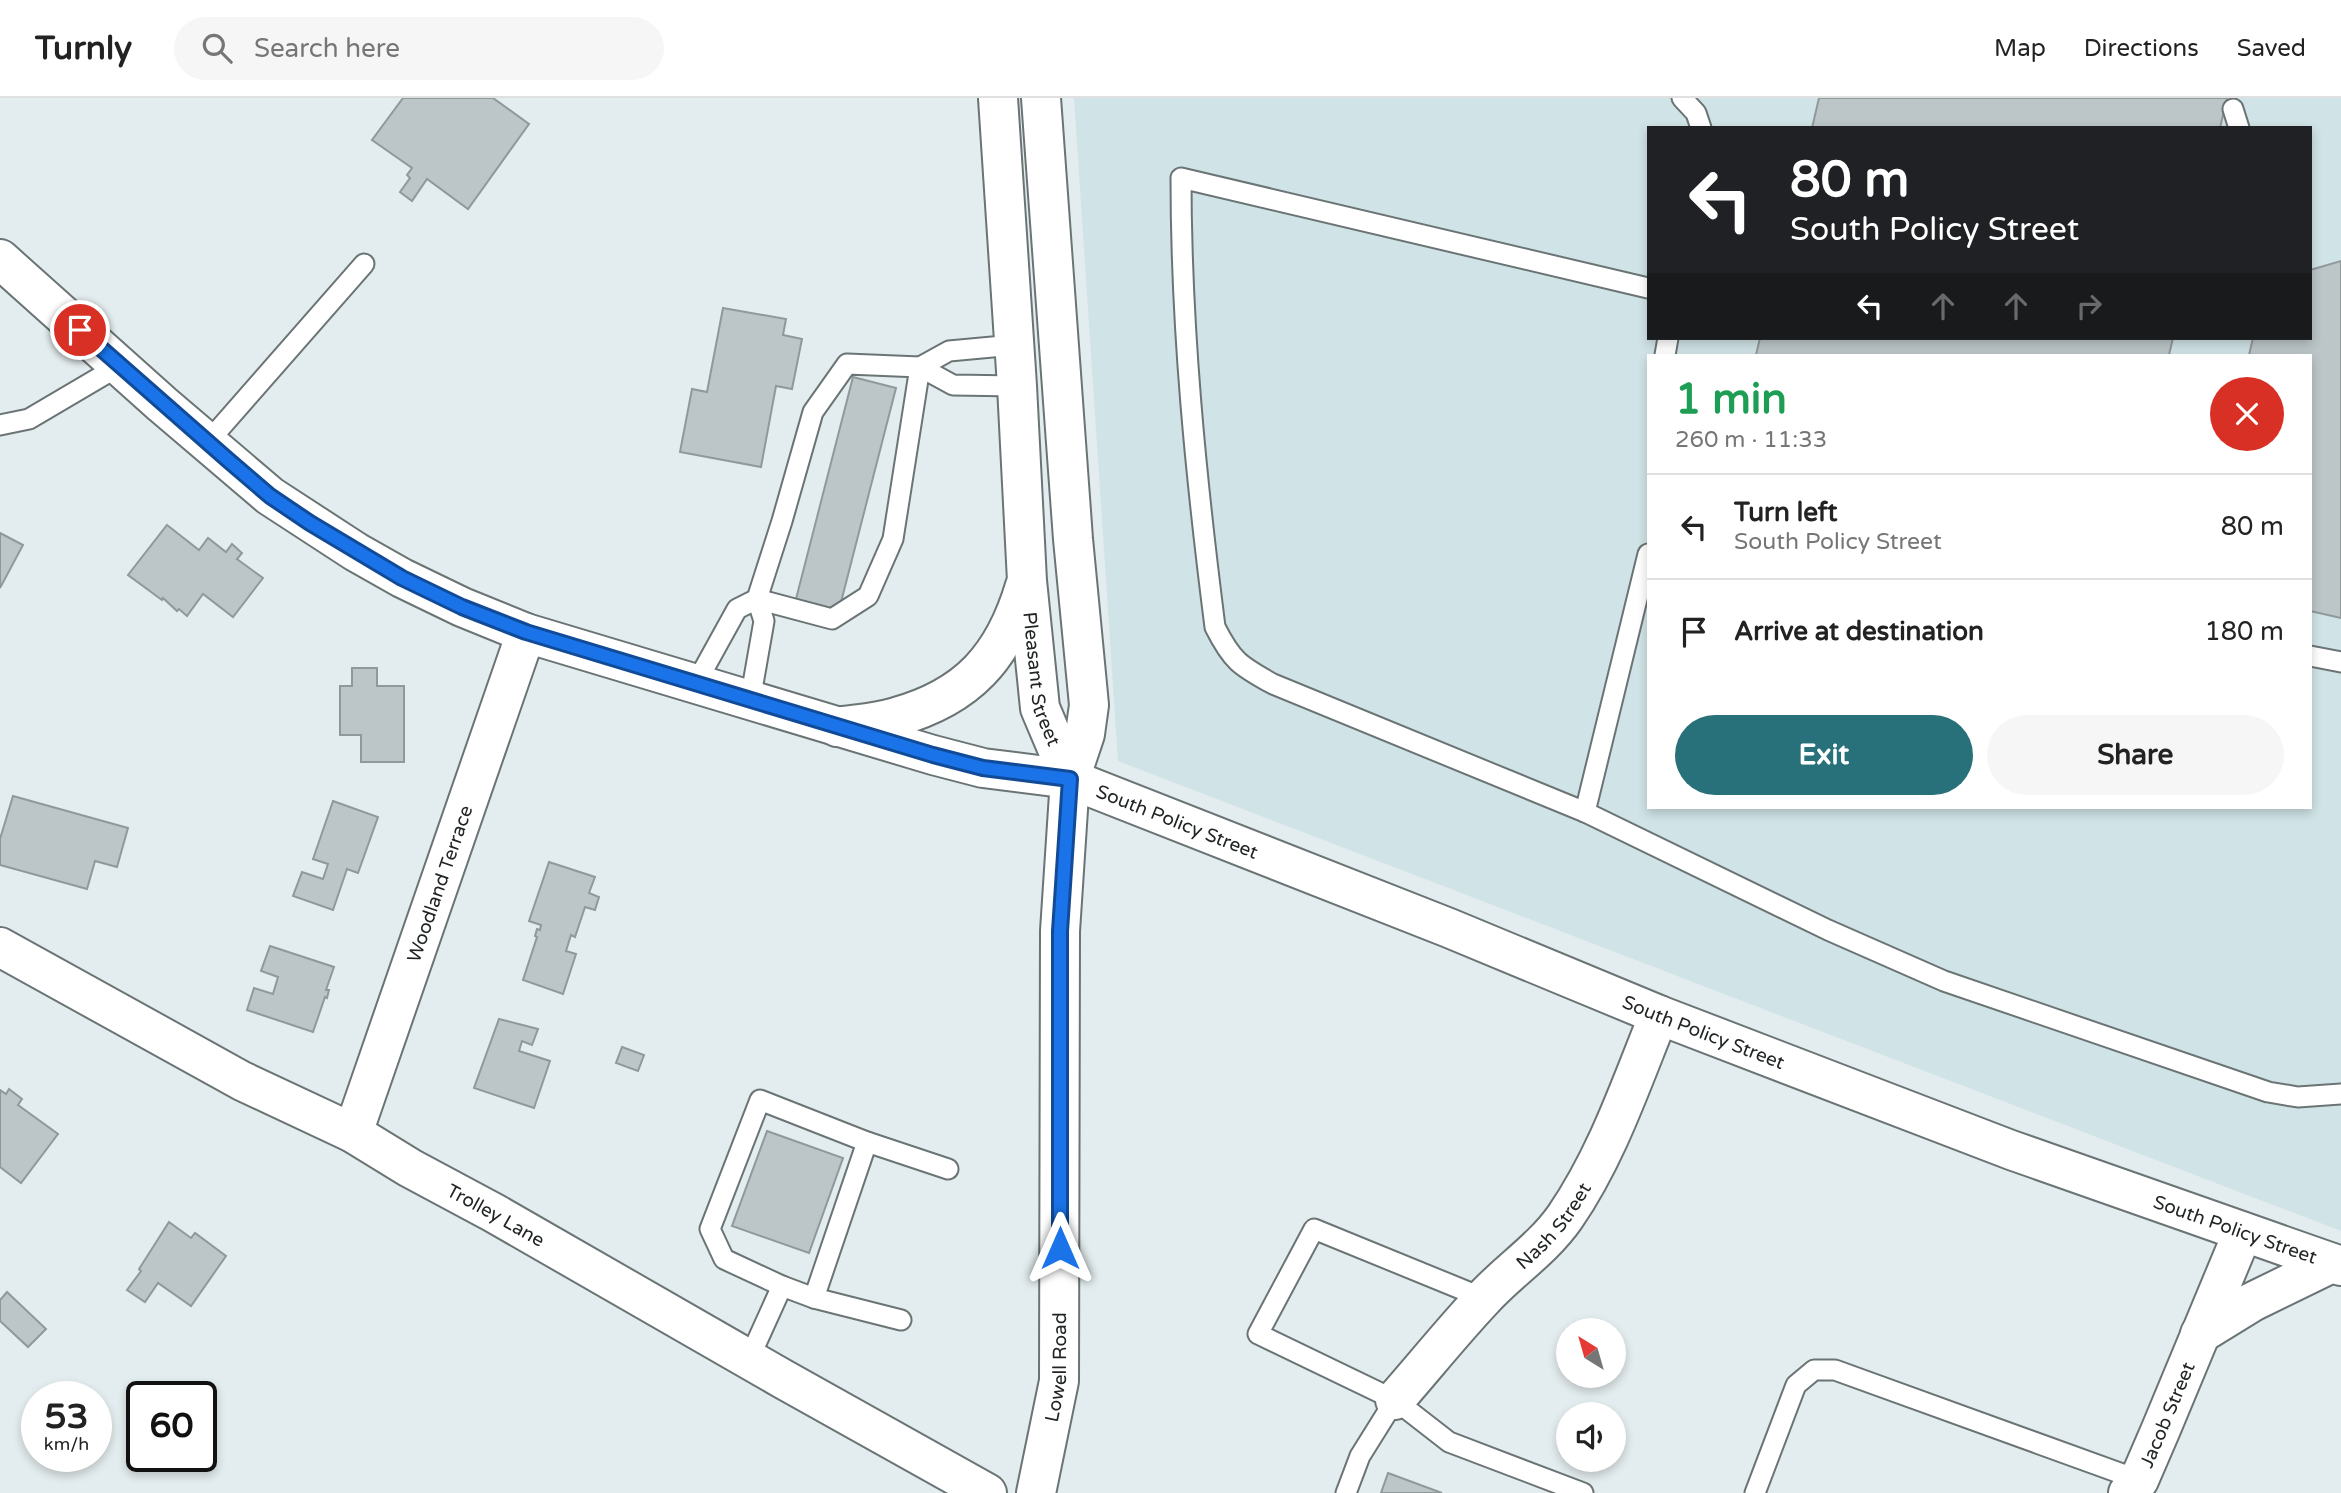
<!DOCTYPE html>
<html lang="en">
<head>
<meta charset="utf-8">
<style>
	body { margin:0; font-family:"Varela Round",sans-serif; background:#f6f6f6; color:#222; height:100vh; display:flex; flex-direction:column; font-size:26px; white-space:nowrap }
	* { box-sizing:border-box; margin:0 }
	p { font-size:23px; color:#767676 }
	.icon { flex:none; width:38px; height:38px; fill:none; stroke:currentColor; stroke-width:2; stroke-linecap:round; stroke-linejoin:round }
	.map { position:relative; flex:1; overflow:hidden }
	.panel { position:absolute; left:1647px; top:256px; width:665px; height:455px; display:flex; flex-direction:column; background:#fff; border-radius:0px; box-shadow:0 4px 10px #0003 }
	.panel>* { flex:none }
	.banner { position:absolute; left:1647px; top:28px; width:665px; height:214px; border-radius:0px; box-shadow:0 4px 10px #0003; background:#202124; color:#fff; overflow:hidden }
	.needle { width:46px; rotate:323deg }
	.buttons { position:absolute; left:1556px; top:1220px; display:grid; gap:14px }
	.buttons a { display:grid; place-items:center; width:70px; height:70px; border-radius:50%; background:#fff; box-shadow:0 4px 10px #0003; font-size:35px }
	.speed { position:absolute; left:21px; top:1283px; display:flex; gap:14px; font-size:35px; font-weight:700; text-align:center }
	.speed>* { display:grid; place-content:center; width:91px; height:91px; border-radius:50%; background:#fff; box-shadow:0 4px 10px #0003; line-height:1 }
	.speed small { font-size:18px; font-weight:400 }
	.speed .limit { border:4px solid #111; border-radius:10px; background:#fff; color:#111 }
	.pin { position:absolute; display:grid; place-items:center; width:60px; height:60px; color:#fff; margin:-30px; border:4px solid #fff; border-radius:50%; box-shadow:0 2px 7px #0007 }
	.me { position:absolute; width:77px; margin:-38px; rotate:0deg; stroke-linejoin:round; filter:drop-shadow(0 0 5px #0008) }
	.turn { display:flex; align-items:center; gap:24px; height:147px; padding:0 28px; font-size:32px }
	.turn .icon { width:91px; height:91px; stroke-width:2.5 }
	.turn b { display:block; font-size:49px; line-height:60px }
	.lanes { display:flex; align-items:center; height:66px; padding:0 28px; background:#0003; justify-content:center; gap:35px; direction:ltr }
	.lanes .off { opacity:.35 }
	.round { display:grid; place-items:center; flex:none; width:74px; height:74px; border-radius:37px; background:#f6f6f6 }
	.summary { display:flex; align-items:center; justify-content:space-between; height:119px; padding:0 28px }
	h1 { font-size:42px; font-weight:800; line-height:52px; color:#1e9e55 }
	.button { display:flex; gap:14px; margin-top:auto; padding:14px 28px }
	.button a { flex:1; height:80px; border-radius:42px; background:#28717b; color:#fff; font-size:28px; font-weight:800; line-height:80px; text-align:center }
	.button a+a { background:#f6f6f6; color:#222 }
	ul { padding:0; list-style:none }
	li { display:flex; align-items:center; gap:21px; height:105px; padding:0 28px; border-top:2px solid #e0e0e0 }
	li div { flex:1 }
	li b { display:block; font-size:26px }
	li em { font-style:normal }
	header { display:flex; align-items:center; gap:42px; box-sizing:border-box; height:98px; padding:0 35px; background:#fff; border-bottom:2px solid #e0e0e0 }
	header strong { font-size:33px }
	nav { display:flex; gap:38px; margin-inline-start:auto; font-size:24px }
	.search { width:490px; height:63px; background:#f6f6f6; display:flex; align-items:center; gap:18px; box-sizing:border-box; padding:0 24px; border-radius:38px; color:#767676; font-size:26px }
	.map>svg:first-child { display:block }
</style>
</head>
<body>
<header>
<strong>Turnly</strong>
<div class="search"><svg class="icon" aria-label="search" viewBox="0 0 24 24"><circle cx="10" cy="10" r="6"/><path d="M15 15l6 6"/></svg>Search here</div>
<nav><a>Map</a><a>Directions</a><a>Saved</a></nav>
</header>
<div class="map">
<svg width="2341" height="1395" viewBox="0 0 2341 1395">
	<rect width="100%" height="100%" fill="#e3ecee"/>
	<path fill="#d0e3e6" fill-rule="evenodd" d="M 1074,0 L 2341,0 L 2341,1133 L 1118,663 ZM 1648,30 L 2310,30 L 2310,240 L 1648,240 ZM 1648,257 L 2310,257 L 2310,709 L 1648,709 Z"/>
	<g fill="#bcc5c7" stroke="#90999a" stroke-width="2">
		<path d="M 403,0 L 493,0 L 529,26 L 468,111 L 427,81 L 412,103 L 400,94 L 410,80 L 407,77 L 412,70 L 372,42 Z"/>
		<path d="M 1819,0 L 2227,0 L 2220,30 L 1812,30 Z"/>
		<path d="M 2341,163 L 2341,520 L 2310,513 L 2310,257 L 2249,257 L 2253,240 L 2310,240 L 2310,172 Z"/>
		<path d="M 723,210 L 786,221 L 783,237 L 802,241 L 792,291 L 776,288 L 761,369 L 680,354 L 692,291 L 707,294 Z"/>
		<path d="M 1760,240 L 2173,240 L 2169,257 L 1756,257 Z"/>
		<path d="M 853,279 L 896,290 L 839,512 L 796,501 Z"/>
		<path d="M 167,427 L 199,452 L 208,440 L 226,454 L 232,446 L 242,455 L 237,461 L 263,480 L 233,519 L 203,496 L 187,518 L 179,511 L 177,513 L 163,500 L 162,502 L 128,477 Z"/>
		<path d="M 0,435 L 23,447 L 0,490 Z"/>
		<path d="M 352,570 L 377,570 L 377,588 L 404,588 L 404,664 L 361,664 L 361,637 L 340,637 L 340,588 L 352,588 Z"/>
		<path d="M 13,698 L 128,730 L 117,769 L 95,763 L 87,791 L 0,767 L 0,741 Z"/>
		<path d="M 333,703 L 378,719 L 358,775 L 347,771 L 333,812 L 293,798 L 302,774 L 323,781 L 328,766 L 313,761 Z"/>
		<path d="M 549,764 L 595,779 L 589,795 L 599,799 L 595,812 L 585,809 L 575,839 L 571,837 L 566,853 L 576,856 L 563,896 L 523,882 L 537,839 L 535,838 L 537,831 L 540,832 L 541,827 L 529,823 Z"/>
		<path d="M 270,848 L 334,869 L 326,892 L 329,892 L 327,900 L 325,899 L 313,934 L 247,912 L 254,890 L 273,896 L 278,879 L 261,873 Z"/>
		<path d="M 499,921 L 538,931 L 532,947 L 522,943 L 519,953 L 550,963 L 534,1010 L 474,990 Z"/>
		<path d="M 622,949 L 644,957 L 638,973 L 616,965 Z"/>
		<path d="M 9,991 L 22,1001 L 18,1007 L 58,1036 L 21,1085 L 0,1069 L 0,992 L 6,996 Z"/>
		<path d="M 767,1033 L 843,1060 L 809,1155 L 732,1128 Z"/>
		<path d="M 169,1124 L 191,1140 L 195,1135 L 226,1158 L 191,1208 L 158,1185 L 145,1204 L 127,1192 L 141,1173 L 139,1171 Z"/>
		<path d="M 7,1194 L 46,1231 L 28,1249 L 0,1223 L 0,1202 Z"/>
		<path d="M 1388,1375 L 1442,1395 L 1381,1395 Z"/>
	</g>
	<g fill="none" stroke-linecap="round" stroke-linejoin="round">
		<defs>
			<g id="lane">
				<path d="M 1682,0 L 1696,15 L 1701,30"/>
				<path d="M 2233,11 L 2239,30"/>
				<path d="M 1648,190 L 1181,80 C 1181,231 1196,380 1215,529 C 1232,563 1240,568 1273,586 L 1585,714 L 1828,832 L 1944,883 L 2268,994 L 2298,999 L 2341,996"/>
				<path d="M 1665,257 L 1668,240"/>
				<path d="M 920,269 L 949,253 L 1014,247"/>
				<path d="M 0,327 L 29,321 L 119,268"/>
				<path d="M 207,345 L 364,166"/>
				<path d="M 2310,558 L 2341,564"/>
				<path d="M 695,587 L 737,511 L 757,501 L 832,521 L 868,498 L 893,441 L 920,269"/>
				<path d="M 750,603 L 764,523 L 757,501 L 782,423 L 813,314 L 847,266 L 920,269 L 953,287 L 1017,288"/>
				<path d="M 1585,714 L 1648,456"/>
				<path d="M 782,1188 L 724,1161 L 710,1131 L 760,1002 L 867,1044 L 948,1071"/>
				<path d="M 814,1200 L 867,1044"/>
				<path d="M 1483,1200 L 1314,1131 L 1258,1236 L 1395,1302 L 1449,1344 L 1583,1395"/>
				<path d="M 749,1261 L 782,1188 L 814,1200 L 901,1222"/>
				<path d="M 1346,1395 L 1360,1358 L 1395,1302"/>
				<path d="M 1755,1395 L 1796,1287 L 1814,1272 L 1835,1272 L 2139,1382"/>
			</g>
			<g id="street">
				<path id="s1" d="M 0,849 L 242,983 L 353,1035 L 410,1070 L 494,1115 L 783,1281 L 987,1395"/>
				<path id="s2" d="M 353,1035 L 526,535"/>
				<path d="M 2200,1236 L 2252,1204 L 2332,1165"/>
				<path id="s3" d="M 1395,1302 C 1424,1269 1452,1234 1482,1202 C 1508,1173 1542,1152 1565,1119 C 1607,1058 1631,986 1659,917"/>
				<path id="s4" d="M 2128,1395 L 2139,1382 L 2161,1331 L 2243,1134"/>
			</g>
			<g id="secondary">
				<path id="s5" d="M 0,161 L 162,306 L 270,398 L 356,454 L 402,480 L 462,509 L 526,535 L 933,657 L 983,670 L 1070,681 L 1449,830 L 1659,917 L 2011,1052 L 2341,1168"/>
			</g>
			<g id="primary">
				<path id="s6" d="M 998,0 L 1017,288 L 1027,483 L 1040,610 L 1070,681"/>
				<path d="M 837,629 C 856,626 877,625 896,619 C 968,599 1004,559 1025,488"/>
				<path id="s7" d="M 1036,1395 L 1059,1283 L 1060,833 L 1070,681 L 1085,636 L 1089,607 L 1073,441 L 1041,0"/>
			</g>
		</defs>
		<use href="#lane" stroke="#6b7475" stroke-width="23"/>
		<use href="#street" stroke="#6b7475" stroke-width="42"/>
		<use href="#secondary" stroke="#6b7475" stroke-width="42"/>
		<use href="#primary" stroke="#6b7475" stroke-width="42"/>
		<use href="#lane" stroke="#fff" stroke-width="19"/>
		<use href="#street" stroke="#fff" stroke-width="38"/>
		<use href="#secondary" stroke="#fff" stroke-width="38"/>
		<use href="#primary" stroke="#fff" stroke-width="38"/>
	</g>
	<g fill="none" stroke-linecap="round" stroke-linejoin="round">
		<defs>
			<path id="route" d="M 80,232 L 228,362 L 270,398 L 310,425 L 402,480 L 462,509 L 526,534 L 933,657 L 983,670 L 1070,681 L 1060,833 L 1060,1150"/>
		</defs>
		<use href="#route" stroke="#114b97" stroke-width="18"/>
		<use href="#route" stroke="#1a73e8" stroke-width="12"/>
	</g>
	<g text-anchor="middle" stroke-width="6" stroke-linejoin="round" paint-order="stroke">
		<g font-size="19" fill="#222526" stroke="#fff">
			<text dy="7" stroke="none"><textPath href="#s6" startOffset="583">Pleasant Street</textPath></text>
			<text dy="7" stroke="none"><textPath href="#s5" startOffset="1330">South Policy Street</textPath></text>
			<text dy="7" stroke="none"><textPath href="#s2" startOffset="264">Woodland Terrace</textPath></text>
			<text dy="7" stroke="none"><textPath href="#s5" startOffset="1897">South Policy Street</textPath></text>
			<text dy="7" stroke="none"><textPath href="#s1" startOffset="564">Trolley Lane</textPath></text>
			<text dy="7" stroke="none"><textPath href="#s3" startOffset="236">Nash Street</textPath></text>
			<text dy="7" stroke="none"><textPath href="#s5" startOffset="2464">South Policy Street</textPath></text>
			<text dy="7" stroke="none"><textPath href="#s7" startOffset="128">Lowell Road</textPath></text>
			<text dy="7" stroke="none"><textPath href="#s4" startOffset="88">Jacob Street</textPath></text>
		</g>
	</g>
</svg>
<div class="buttons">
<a><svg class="needle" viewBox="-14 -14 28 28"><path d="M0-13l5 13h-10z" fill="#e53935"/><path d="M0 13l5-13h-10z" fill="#767676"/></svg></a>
<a><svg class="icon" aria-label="sound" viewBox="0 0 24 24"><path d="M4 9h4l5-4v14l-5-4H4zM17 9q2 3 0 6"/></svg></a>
</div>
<div class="speed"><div>53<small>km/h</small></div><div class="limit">60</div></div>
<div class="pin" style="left:80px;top:232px;background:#d93025"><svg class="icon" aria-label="arrive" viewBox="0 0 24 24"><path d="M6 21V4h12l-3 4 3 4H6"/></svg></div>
<svg class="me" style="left:1060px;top:1150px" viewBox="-20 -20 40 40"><path d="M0-17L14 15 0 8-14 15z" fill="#1a73e8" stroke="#fff" stroke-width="4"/></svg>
<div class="banner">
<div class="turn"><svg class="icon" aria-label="left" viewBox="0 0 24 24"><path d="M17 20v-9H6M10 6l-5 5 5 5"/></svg><div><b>80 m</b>South Policy Street</div></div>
<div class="lanes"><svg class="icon" aria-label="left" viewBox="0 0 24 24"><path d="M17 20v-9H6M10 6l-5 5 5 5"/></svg><svg class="icon off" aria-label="ahead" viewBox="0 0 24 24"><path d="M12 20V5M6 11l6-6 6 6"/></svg><svg class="icon off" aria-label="ahead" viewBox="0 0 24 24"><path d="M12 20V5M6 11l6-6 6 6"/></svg><svg class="icon off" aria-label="right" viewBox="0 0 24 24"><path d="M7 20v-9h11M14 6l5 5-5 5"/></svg></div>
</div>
<section class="panel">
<div class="summary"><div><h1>1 min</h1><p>260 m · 11:33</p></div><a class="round" style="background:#d93025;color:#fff"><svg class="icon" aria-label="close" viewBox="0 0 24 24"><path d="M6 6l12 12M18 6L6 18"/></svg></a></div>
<ul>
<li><svg class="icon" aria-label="left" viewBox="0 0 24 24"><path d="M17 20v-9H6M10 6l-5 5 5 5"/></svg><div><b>Turn left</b><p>South Policy Street</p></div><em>80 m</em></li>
<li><svg class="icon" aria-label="arrive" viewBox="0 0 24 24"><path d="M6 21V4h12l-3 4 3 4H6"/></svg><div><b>Arrive at destination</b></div><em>180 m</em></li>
</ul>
<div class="button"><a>Exit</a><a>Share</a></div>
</section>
</div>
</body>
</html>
